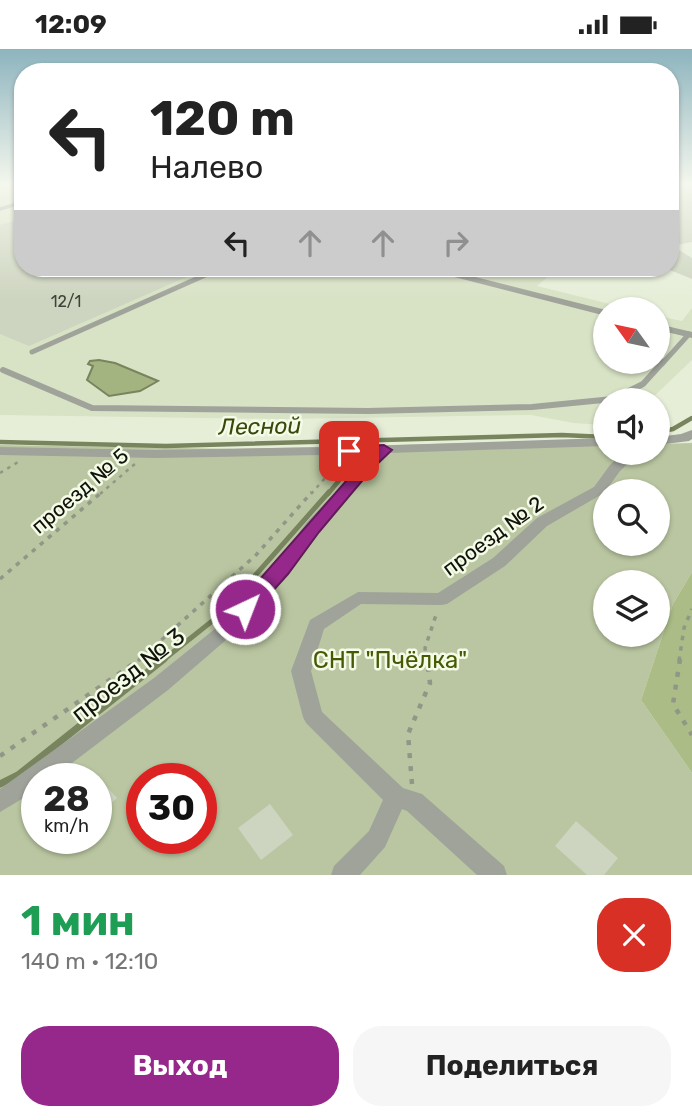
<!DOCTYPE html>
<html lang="ru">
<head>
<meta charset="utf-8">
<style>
	body { margin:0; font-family:Rubik,sans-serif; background:#f6f6f6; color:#222; height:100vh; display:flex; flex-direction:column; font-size:26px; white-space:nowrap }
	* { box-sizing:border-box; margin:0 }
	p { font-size:23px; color:#767676 }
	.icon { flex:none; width:38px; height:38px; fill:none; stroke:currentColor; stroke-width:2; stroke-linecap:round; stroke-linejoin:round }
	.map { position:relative; height:826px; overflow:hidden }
	.panel { display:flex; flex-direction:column; background:#fff; flex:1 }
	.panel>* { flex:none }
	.banner { position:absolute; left:14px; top:14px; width:665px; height:214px; border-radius:28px; box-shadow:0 2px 5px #0004; background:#fff; color:#222; overflow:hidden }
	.needle { width:46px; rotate:303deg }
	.tools { position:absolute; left:593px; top:248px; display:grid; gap:14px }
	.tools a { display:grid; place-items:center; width:77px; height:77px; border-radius:50%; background:#fff; box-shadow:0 2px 5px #0004; font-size:35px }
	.speed { position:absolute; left:21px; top:714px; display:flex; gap:14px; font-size:35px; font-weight:700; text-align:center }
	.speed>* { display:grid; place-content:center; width:91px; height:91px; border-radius:50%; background:#fff; box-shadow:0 2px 5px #0004; line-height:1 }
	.speed small { font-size:18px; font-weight:400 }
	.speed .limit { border:10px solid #d22; background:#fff; color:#111 }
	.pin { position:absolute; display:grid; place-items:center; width:60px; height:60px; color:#fff; margin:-30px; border-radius:14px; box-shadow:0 4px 10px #0006 }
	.me { position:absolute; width:77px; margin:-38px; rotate:43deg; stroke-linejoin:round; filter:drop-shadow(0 0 5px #0008) }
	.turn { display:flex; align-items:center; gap:24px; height:147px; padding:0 21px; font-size:32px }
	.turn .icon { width:91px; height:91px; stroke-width:2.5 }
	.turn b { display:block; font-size:49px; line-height:60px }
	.lanes { display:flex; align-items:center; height:66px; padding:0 21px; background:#0003; justify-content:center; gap:35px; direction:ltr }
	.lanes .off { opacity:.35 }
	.round { display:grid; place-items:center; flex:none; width:74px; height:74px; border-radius:28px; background:#f6f6f6 }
	.head { display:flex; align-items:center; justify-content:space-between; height:119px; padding:0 21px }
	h1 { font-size:42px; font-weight:700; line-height:52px; color:#1e9e55 }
	.action { display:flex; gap:14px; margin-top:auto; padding:14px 21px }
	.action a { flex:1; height:80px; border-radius:28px; background:#95288a; color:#fff; font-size:28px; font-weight:700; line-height:80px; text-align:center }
	.action a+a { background:#f6f6f6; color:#222 }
	.status { display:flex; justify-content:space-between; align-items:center; height:49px; padding:0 35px; background:#fff; direction:ltr }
	.status svg { height:19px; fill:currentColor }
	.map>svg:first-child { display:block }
</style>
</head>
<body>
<div class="status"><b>12:09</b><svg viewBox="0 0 49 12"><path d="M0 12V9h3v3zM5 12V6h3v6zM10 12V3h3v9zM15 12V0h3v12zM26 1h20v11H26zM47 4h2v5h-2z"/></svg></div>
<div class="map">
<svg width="692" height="826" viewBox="0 0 692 826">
	<rect width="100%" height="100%" fill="#e6eed8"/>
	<path fill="#d8e2c5" d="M 0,135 L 23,135 L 23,219 L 600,219 L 590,227 L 557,220 L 537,237 L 634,261 L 606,261 L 606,313 L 658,313 L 658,267 L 682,272 L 692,259 L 692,311 L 649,352 L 606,352 L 605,376 L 574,374 L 531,366 L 282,370 L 0,366 Z"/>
	<path fill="#bac6a1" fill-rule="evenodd" d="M 547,392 L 605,395 L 606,404 L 658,404 L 658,395 L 692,394 L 692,523 L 673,555 L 641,651 L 692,724 L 692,826 L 0,826 L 0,396 L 235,400 ZM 606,443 L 658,443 L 658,495 L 606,495 ZM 606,534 L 658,534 L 658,586 L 606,586 ZM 37,730 L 96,730 L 96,789 L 37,789 ZM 142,730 L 201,730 L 201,789 L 142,789 Z"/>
	<path fill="#abbc87" d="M 692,523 L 692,724 L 641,651 L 673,555 Z"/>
	<path fill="#a4b480" stroke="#78845d" stroke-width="2" d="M 99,311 L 115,314 L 158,332 L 140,342 L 109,347 L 87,331 L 93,317 L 88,315 L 90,312 Z"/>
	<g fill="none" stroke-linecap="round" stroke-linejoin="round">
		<g stroke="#78845d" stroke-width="4.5">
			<path d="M 658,383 L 673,380 L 692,369"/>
			<path d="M 0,393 L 166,397 L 562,386 L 606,388"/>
			<path d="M 328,445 L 345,424 L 364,410"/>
		</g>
		<path stroke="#78845d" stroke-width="5" d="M 162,612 L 221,565 L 329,443"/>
		<path stroke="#78845d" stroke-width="7" d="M 0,735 L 18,726 L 164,610"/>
	</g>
	<g fill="#cdd4bf">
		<path d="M 670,135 L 692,136 L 692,193 L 672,197 L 692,209 L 692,230 L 670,221 Z"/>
		<path d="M 23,169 L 23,219 L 207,219 L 29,297 L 0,285 L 0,176 Z"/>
		<path d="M 96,726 L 117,749 L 96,767 Z"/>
		<path d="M 270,755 L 293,786 L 261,811 L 238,779 Z"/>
		<path d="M 576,772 L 618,809 L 604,826 L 587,826 L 555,797 Z"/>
	</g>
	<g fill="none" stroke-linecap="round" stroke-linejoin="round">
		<g stroke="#919787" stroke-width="2.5" stroke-dasharray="3.5 5" stroke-linecap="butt">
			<path d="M 0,424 L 18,413"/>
			<path d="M 100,445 L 136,414"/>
			<path d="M 311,445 L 340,412"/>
		</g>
		<g stroke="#919787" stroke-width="3.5" stroke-dasharray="4.5 6" stroke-linecap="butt">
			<path d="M 0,530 L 102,443"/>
			<path d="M 138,612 L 256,506 L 312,443"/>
			<path d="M 427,612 L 425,599 L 437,563"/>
			<path d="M 679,612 L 684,579 L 692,560"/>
		</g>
		<g stroke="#919787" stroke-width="4.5" stroke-dasharray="5 8" stroke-linecap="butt">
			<path d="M 680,610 L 673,655 L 692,686"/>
			<path d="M 0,707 L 140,610"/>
			<path d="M 412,735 L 408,685 L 430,634 L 427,610"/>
		</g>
		<path stroke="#9fa39a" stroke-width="3.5" d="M 0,160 L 23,153"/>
		<g stroke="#9fa39a" stroke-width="5">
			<path d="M 32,303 L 221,219"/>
			<path d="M 662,315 L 689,285"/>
		</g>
		<path stroke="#9fa39a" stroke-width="6" d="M 3,321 L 92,359 L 368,362 L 532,358 L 613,350 L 643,335 L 663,313"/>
		<g fill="#9fa39a" fill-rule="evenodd">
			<path d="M 426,219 L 440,219 L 606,261 L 606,267 L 427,221 Z"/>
			<path d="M 658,275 L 692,283 L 692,289 L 658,281 Z"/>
			<path d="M 692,381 L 692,390 L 689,392 L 658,396 L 658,388 L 681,385 Z"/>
			<path d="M 606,389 L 606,397 L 388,404 L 371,420 L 318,482 L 287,525 L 233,585 L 168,641 L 51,730 L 37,730 L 37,741 L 0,763 L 0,740 L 154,629 L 221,575 L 275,517 L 306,474 L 371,405 L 156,409 L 0,406 L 0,398 L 156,401 L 336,398 Z"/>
			<path d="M 623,404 L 639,404 L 620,422 L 604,444 L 547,477 L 505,517 L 447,555 L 441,556 L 361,555 L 324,580 L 311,622 L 322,663 L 403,739 L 422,745 L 504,817 L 507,826 L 477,826 L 407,762 L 402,760 L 385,798 L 360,826 L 331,826 L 334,817 L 369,782 L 383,751 L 306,674 L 303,668 L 291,622 L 310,571 L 358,543 L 438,544 L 493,509 L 537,469 L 594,438 L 610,416 Z"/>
		</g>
	</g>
	<linearGradient id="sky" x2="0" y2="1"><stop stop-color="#8db4be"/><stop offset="0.54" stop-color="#f4f7ed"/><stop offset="1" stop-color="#f4f7ed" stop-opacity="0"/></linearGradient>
	<rect width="692" height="250" fill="url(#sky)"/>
	<path fill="#95288a" stroke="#611a5a" stroke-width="2" d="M 384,396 L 392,401 L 372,420 L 319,483 L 288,525 L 252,565 L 245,567 L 238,565 L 235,560 L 238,555 L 369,406 L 343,405 L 341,402 L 343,398 Z"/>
	<g text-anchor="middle" stroke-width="5" stroke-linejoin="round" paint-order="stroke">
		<g font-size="16" fill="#3f4338">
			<text x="66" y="258">12/1</text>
		</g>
		<g font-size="21" fill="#10130b" stroke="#f4fbe6">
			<text transform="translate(80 442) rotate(-40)" y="7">проезд № 5</text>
			<text transform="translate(493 487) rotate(-36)" y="7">проезд № 2</text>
		</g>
		<g font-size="23" font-style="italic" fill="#3a480d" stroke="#f4fbe6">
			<text transform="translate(260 377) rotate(-1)" y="8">Лесной</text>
		</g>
		<g font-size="24" fill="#475904" stroke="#f4fbe6">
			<text x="390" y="619">СНТ "Пчёлка"</text>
		</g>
		<g font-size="24" fill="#10130b" stroke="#f4fbe6">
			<text transform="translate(128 626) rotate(-38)" y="8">проезд № 3</text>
		</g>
	</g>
</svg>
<div class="tools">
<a><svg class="needle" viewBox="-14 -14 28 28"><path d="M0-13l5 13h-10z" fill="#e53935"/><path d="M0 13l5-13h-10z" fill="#767676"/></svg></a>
<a><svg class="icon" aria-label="sound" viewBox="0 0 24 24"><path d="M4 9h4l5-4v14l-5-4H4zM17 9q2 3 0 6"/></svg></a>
<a><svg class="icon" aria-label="search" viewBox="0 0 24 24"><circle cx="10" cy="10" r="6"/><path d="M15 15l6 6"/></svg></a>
<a><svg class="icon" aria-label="layers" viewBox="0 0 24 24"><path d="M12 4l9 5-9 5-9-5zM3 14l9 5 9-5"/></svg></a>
</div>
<div class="speed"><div>28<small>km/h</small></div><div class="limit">30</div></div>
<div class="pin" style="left:349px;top:402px;background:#d93025"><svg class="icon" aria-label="arrive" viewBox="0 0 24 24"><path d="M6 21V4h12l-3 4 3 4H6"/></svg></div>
<svg class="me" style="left:245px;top:560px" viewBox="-20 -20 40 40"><circle r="17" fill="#95288a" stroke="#fff" stroke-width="3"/><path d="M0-11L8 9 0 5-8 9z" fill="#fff"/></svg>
<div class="banner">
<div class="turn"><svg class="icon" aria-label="left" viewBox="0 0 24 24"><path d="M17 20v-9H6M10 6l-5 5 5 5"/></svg><div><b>120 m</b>Налево</div></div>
<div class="lanes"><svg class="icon" aria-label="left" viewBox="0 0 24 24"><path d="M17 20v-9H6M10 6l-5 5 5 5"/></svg><svg class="icon off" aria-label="ahead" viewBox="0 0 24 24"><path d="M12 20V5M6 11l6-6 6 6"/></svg><svg class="icon off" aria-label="ahead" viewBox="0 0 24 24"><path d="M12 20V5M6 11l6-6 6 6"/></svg><svg class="icon off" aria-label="right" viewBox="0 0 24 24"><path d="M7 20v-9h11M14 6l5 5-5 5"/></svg></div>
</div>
</div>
<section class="panel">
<div class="head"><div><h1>1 мин</h1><p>140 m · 12:10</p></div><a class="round" style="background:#d93025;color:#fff"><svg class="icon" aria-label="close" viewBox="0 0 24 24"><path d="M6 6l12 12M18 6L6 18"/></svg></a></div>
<div class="action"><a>Выход</a><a>Поделиться</a></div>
</section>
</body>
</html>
